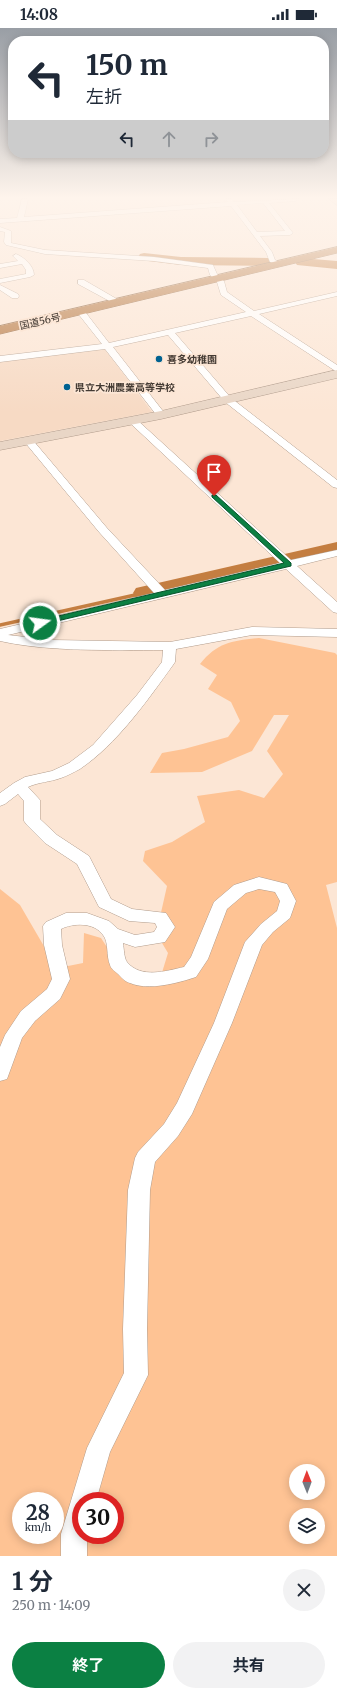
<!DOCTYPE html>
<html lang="ja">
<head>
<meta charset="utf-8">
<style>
	body { margin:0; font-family:Merriweather,"Noto Sans JP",serif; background:#f2f2f3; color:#1f2937; height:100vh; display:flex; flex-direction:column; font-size:15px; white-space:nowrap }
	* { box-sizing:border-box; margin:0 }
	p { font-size:13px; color:#747a83 }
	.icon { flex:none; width:22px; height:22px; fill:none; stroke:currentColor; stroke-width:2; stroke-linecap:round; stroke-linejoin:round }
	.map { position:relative; height:1528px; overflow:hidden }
	.panel { display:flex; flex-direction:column; background:#fff; flex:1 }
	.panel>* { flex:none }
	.hud { position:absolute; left:8px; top:8px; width:321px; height:122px; border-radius:16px; box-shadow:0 2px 10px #0003; background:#fff; color:#1f2937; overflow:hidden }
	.needle { width:26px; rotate:359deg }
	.tools { position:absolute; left:289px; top:1436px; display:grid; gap:8px }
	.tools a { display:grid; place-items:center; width:36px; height:36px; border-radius:50%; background:#fff; box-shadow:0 2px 10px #0003; font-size:20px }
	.speed { position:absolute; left:12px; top:1464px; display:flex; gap:8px; font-size:20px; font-weight:700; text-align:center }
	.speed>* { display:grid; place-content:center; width:52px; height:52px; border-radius:50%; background:#fff; box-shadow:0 2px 10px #0003; line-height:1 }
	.speed small { font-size:10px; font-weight:400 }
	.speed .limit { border:6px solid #d22; background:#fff; color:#111 }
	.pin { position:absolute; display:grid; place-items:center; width:34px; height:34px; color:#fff; margin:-41px -17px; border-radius:50% 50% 50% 0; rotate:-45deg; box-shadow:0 0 4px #0007 }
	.pin .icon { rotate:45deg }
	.me { position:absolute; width:44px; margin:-22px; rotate:76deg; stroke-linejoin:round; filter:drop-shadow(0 0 3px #0008) }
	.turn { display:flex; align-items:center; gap:14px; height:84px; padding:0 12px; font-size:18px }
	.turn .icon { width:52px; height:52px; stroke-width:2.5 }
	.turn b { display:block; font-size:28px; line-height:34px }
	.lanes { display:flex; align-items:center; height:38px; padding:0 12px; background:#0003; justify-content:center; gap:20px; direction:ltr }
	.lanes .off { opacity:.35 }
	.round { display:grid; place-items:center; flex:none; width:42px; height:42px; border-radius:21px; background:#f2f2f3 }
	.overview { display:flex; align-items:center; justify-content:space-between; height:68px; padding:0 12px }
	h1 { font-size:24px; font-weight:700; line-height:30px }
	.cta { display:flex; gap:8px; margin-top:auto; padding:8px 12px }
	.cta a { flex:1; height:46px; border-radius:24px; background:#0b8043; color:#fff; font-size:16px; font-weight:700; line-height:46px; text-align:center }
	.cta a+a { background:#f2f2f3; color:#1f2937 }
	.status { display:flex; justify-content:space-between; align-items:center; height:28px; padding:0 20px; background:#fff; direction:ltr }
	.status svg { height:11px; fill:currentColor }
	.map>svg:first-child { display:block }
</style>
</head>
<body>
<div class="status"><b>14:08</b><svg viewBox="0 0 49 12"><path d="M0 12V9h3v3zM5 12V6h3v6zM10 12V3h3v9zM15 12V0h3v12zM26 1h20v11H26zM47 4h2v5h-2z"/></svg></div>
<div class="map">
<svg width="337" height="1528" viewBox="0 0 337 1528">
	<rect width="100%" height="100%" fill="#fce6d5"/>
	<path fill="#f7dac4" d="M 104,320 L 152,384 L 0,413 L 0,332 Z"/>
	<path fill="#fec394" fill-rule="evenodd" d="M 259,610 L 335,625 L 337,627 L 337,854 L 326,857 L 337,900 L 337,1528 L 0,1528 L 0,861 L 20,877 L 45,920 L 55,963 L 58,940 L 83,935 L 84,905 L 101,910 L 118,936 L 160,951 L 168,925 L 159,910 L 160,889 L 167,858 L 143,833 L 145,823 L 172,814 L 205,794 L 197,768 L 239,762 L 264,770 L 283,746 L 267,723 L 289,687 L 274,687 L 252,723 L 202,744 L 150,745 L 162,725 L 184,721 L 228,709 L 240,693 L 231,674 L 208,661 L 217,647 L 200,636 C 218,614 232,613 259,610 ZM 296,1443 L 318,1443 L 318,1465 L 296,1465 ZM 21,1473 L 55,1473 L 55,1507 L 21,1507 ZM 81,1473 L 115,1473 L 115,1507 L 81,1507 ZM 296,1487 L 318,1487 L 318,1509 L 296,1509 Z"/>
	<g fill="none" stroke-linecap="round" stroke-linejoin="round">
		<path stroke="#c47e41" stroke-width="3.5" d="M 0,597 L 144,565"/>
		<g fill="#c47e41" fill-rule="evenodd">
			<path d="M 144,225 L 181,229 L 268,230 L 272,231 L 274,234 L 272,237 L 268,238 L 181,237 L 140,232 L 138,229 L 140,226 Z"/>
			<path d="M 301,230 L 337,233 L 337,241 L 297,237 L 295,234 L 297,231 Z"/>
			<path d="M 337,514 L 337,526 L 144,571 L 136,570 L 133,565 L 136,560 Z"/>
		</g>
		<defs>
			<g id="street">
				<path d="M 22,171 L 28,171 L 24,189 L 228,174 L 226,171 L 232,171 L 234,174 L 299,171 L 296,173 L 269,175 L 293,205 L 290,207 L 260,208 L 272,224 L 275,232 L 283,235 L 280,237 L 270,234 L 266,224 L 231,178 L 0,195 L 0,191 L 17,190 ZM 263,175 L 285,203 L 257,204 L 237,177 Z"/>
				<path d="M 0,199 L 11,203 L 11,215 L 45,222 L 154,229 L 213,237 L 217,246 L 224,253 L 227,264 L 254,283 L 337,264 L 337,268 L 259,286 L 337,337 L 337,344 L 251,288 L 175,305 L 231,370 L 337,452 L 337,460 L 333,459 L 225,374 L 168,307 L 113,319 L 166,387 L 161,390 L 158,389 L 105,321 L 0,334 L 0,328 L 102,316 L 76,283 L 80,281 L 83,281 L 109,315 L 246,284 L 221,267 L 217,254 L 210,247 L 208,240 L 154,233 L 45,226 L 6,217 L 4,214 L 5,204 L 0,203 Z"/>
				<path d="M 16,226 C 24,229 34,238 34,247 L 30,249 L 0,255 L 0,251 L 26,246 L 26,242 L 22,236 L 0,240 L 0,236 L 18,233 L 13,228 Z"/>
				<path d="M 78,252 L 84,252 L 122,274 L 121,276 L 115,276 L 78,256 Z"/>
				<path d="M 0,257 L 18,266 L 19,268 L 18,270 L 12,270 L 0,262 Z"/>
				<path d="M 133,390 L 136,391 L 291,532 L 337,522 L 337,528 L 297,538 L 337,574 L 337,585 L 333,584 L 286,541 L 8,607 L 52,612 L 170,614 L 252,599 L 337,601 L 337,609 L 252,607 L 176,621 L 175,634 L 173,637 C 147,673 117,716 80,741 C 74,744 67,748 61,750 C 50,754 39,754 28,759 L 40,772 L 40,791 L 57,807 L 89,828 L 111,871 L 132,881 L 166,885 L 175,899 L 165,914 L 135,919 L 123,915 C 124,921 124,930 127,934 C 141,951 166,943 184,939 L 191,929 L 214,874 L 234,857 L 259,849 L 287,856 L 296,873 L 290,890 L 273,904 L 262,917 L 232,995 L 192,1086 L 178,1108 L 155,1134 L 150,1162 L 147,1301 L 148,1347 L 110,1424 L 96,1473 L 81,1473 L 81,1507 L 87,1507 L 87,1528 L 61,1528 L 61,1506 L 87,1420 L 124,1345 L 123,1301 L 128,1162 L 135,1130 L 138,1124 L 164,1096 L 177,1075 L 214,995 L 245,914 L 261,896 L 277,883 L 280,873 L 275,864 L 259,861 L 246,865 L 227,881 L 208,931 L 196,949 C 178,955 148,963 130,955 C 125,954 121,949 118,946 C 115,943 111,941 110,937 C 106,928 109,914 103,907 C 94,894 73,895 61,901 L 62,917 L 70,951 L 60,971 L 35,993 L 22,1010 L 7,1051 L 0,1053 L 0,1019 L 5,1007 L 21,983 L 47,961 L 52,951 L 44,917 L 43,898 L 46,894 L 66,885 L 87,885 L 109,893 L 118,901 L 135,907 L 154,904 L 157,899 L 155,895 L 129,893 L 99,879 L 77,836 L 45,815 L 27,797 L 24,793 L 24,773 L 18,766 L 5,776 L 0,778 L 0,765 L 14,755 L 25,749 L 52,743 L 69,735 L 93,717 L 137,667 L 162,634 L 163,622 C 112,622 49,624 0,613 L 0,601 L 154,565 L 99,504 L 23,412 L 25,410 L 31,410 L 107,500 L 165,562 L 280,535 L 130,395 L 128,393 Z"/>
			</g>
			<g id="secondary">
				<path d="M 329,171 L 337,171 L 337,177 Z"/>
				<path d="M 337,342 L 337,350 L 161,391 L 0,422 L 0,414 L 161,383 Z"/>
			</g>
			<path id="highway" d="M 337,219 L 337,225 L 0,306 L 0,298 Z"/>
		</defs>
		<use href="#street" stroke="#b19c8c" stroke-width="1"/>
		<use href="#secondary" stroke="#b19c8c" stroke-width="1"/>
		<use href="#highway" stroke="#8e623b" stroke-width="1"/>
		<use href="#street" fill="#fff" fill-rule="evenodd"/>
		<use href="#secondary" fill="#e9d6c6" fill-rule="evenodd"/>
		<use href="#highway" fill="#b67740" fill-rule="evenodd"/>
	</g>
	<linearGradient id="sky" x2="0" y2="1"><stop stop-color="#999ea5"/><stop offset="0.44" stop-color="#fef4ec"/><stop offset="1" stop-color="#fef4ec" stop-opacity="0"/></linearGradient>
	<rect width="337" height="385" fill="url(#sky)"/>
	<path fill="#0b8043" stroke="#07532c" d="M 212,467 L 216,467 L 291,535 L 291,538 L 40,597 L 37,597 L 37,593 L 284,535 L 212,469 Z"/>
	<g fill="#006291" stroke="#fce6d5" stroke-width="1.5">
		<circle cx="159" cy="331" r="4"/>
		<circle cx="67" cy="359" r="4"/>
	</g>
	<g text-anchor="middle" stroke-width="3.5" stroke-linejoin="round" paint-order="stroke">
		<g font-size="10" fill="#433a33" stroke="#fce6d5">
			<text transform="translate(40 293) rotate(-13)" y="4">国道56号</text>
		</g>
		<g font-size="10" font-weight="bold" fill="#433a33" stroke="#fce6d5" text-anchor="start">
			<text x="167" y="335">喜多幼稚園</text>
			<text x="75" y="363">県立大洲農業高等学校</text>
		</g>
	</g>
</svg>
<div class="tools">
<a><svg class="needle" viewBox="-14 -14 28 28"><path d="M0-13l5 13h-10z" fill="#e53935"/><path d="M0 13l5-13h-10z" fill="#747a83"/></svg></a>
<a><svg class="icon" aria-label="layers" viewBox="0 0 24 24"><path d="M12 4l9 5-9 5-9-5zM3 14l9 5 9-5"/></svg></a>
</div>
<div class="speed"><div>28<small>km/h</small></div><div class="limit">30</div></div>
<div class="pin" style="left:214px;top:468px;background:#d93025"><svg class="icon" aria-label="arrive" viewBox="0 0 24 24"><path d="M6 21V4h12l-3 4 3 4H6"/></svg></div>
<svg class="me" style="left:40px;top:595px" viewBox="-20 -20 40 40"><circle r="17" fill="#0b8043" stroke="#fff" stroke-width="3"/><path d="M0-11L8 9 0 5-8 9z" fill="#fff"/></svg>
<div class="hud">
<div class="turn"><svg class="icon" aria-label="left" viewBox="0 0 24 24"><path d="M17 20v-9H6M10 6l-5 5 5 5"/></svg><div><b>150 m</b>左折</div></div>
<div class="lanes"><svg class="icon" aria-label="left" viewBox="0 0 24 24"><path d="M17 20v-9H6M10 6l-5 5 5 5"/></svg><svg class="icon off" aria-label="ahead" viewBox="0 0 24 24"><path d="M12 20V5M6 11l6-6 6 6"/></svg><svg class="icon off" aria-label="right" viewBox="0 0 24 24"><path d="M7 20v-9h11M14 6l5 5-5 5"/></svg></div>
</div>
</div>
<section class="panel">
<div class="overview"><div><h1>1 分</h1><p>250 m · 14:09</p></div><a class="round"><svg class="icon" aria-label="close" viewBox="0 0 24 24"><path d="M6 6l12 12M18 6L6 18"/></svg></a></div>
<div class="cta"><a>終了</a><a>共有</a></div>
</section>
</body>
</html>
